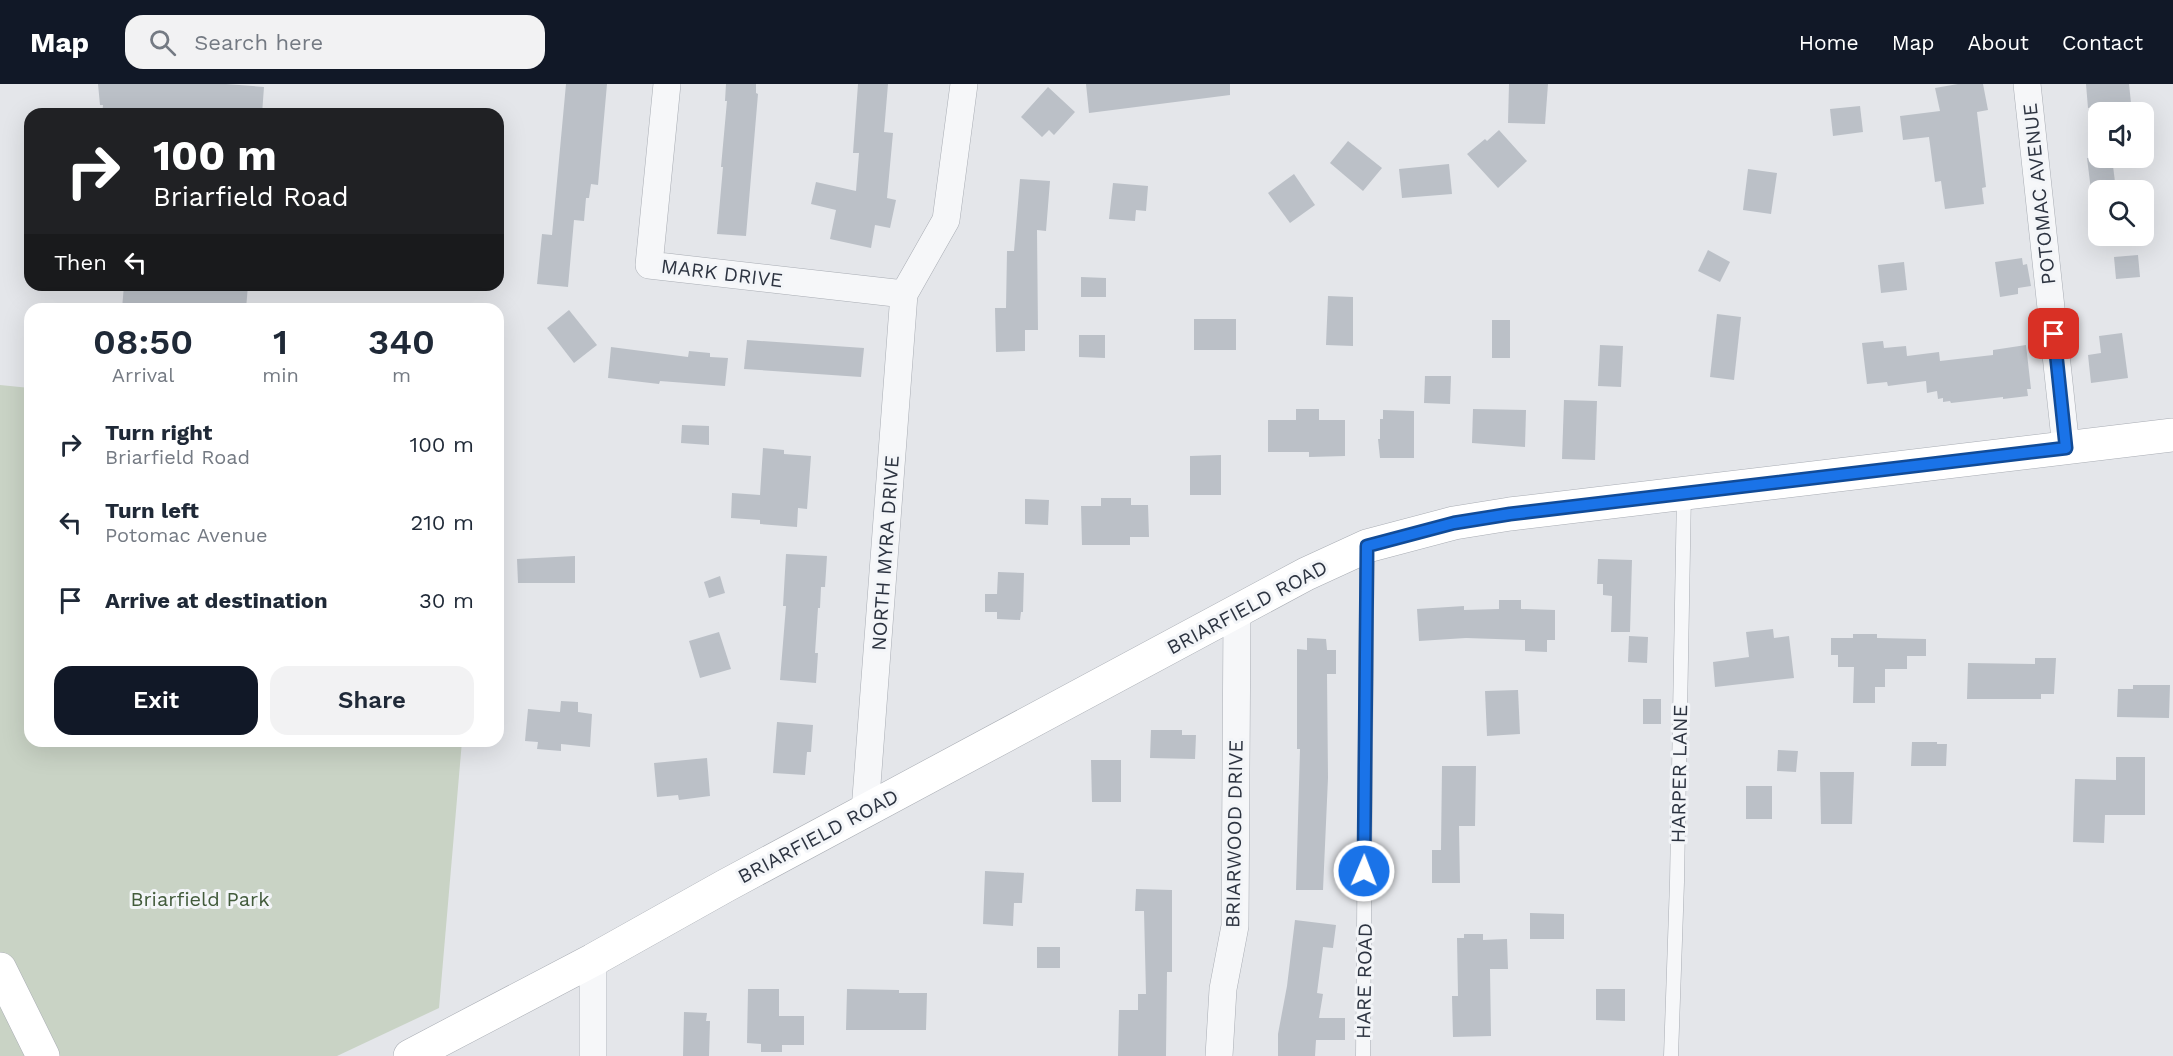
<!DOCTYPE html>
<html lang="en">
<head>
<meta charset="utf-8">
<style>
	body { margin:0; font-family:"Work Sans",sans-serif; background:#f2f2f3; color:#1f2937; height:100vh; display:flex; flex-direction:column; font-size:22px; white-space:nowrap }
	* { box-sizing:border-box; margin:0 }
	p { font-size:20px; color:#747a83 }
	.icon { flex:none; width:33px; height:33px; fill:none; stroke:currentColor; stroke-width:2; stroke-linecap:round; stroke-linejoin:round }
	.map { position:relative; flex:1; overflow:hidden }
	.details { position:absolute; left:24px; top:219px; width:480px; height:444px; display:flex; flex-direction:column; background:#fff; border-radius:18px; box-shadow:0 6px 24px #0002 }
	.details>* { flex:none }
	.guide { position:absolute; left:24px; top:24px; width:480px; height:183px; border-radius:18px; box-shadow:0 6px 24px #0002; background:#202124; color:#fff; overflow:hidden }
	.controls { position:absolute; left:2088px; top:18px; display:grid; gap:12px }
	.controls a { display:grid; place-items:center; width:66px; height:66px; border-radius:12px; background:#fff; box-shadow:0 6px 24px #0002; font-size:30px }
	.pin { position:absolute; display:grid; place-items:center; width:51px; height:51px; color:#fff; margin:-26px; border-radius:12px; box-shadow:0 3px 9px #0006 }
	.me { position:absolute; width:66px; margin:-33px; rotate:1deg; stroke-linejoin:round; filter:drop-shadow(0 0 4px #0008) }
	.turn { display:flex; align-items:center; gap:21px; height:126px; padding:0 30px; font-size:27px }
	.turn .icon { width:78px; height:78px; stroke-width:2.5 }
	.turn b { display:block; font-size:42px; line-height:51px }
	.then { display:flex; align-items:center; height:57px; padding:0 30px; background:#0003; gap:12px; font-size:22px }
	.eta { display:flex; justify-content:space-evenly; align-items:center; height:102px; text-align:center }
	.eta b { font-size:36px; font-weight:600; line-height:42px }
	.primary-button { display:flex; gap:12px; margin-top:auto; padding:12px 30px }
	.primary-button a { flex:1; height:69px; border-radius:18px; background:#111827; color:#fff; font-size:24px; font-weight:600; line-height:69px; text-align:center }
	.primary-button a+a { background:#f2f2f3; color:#1f2937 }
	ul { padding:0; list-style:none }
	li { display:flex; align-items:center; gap:18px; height:78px; padding:0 30px }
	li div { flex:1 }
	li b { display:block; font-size:22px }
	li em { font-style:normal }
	header { display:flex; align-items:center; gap:36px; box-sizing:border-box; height:84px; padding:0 30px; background:#111827; color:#fff }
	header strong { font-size:28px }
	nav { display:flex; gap:33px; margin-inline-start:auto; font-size:21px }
	.search { width:420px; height:54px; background:#f2f2f3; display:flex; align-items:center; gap:15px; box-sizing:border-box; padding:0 21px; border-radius:18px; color:#747a83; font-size:22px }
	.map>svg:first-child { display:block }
</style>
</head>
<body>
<header>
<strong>Map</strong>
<div class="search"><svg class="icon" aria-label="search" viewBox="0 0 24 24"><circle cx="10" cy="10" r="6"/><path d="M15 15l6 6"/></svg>Search here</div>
<nav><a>Home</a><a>Map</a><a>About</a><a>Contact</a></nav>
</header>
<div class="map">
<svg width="2173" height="972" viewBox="0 0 2173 972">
	<rect width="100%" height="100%" fill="#e4e6ea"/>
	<path fill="#c9d3c5" d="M 0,301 L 30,304 L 30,657 L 462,657 L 439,924 L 337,972 L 0,972 Z"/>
	<g fill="#bbc0c7">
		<path d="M 98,0 L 226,0 L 264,3 L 262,30 L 102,30 L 103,21 L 100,21 Z"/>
		<path d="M 566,0 L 607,0 L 598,101 L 591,100 L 589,114 L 586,114 L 584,137 L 574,136 L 568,203 L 537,200 L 542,150 L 552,151 Z"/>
		<path d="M 726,0 L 756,0 L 756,9 L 758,10 L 746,152 L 717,150 L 723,83 L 721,83 L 727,17 L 725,17 Z"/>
		<path d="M 858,0 L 888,0 L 884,48 L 893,49 L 887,114 L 896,116 L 890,144 L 875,141 L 871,164 L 830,155 L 836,126 L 811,120 L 816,98 L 856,107 L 859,69 L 853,69 Z"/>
		<path d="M 1086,0 L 1230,0 L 1230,11 L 1089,29 Z"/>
		<path d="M 1509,0 L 1548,0 L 1545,40 L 1508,39 Z"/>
		<path d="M 1958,0 L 1983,0 L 1988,26 L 1977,28 L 1986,103 L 1982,104 L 1984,120 L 1945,125 L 1941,97 L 1935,98 L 1929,53 L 1903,56 L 1900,32 L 1940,27 L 1935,4 Z"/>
		<path d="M 2086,0 L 2129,0 L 2131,19 L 2088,24 Z"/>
		<path d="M 1048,3 L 1075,28 L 1054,51 L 1049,46 L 1042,53 L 1021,33 Z"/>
		<path d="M 1860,22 L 1863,48 L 1833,52 L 1830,25 Z"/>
		<path d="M 1499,46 L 1527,77 L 1498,104 L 1467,70 L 1485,55 L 1487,57 Z"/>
		<path d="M 1348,57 L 1382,84 L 1363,107 L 1330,79 Z"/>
		<path d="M 2087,74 L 2112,74 L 2116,106 L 2091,106 Z"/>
		<path d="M 1449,80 L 1452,110 L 1402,114 L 1399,85 Z"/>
		<path d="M 1748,85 L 1777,89 L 1771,130 L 1743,126 Z"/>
		<path d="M 1294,90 L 1315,121 L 1290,139 L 1268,109 Z"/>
		<path d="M 1020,95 L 1050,97 L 1046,147 L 1037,146 L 1038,246 L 1025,246 L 1025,267 L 996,268 L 995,224 L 1006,224 L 1007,167 L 1014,167 Z"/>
		<path d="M 1113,99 L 1148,102 L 1146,127 L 1136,126 L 1135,137 L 1109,135 Z"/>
		<path d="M 1708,166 L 1730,178 L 1720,198 L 1698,187 Z"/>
		<path d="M 2138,171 L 2140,193 L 2116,195 L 2114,173 Z"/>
		<path d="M 2022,174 L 2023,181 L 2027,180 L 2031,202 L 2018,204 L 2018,210 L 2000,213 L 1995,178 Z"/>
		<path d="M 1904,178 L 1907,206 L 1881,209 L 1878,181 Z"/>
		<path d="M 1081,193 L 1106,194 L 1106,213 L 1081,213 Z"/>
		<path d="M 124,201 L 248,201 L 246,225 L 122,225 Z"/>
		<path d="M 1328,212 L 1353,213 L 1353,262 L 1326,261 Z"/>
		<path d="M 569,226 L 597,261 L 574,279 L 547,244 Z"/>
		<path d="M 1717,230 L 1741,233 L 1734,296 L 1710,293 Z"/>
		<rect x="1194" y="235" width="42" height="31"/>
		<rect x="1492" y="236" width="18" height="38"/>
		<path d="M 2122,249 L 2128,294 L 2091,299 L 2088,271 L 2101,269 L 2099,252 Z"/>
		<path d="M 1079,251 L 1105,251 L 1105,274 L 1079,273 Z"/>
		<path d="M 747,256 L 864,264 L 861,293 L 744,285 Z"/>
		<path d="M 1883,257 L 1884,264 L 1906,262 L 1907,272 L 1939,268 L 1940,277 L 1993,271 L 1993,266 L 2026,261 L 2031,305 L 2027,305 L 2028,312 L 2003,315 L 2003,313 L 1951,319 L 1950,317 L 1943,318 L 1943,314 L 1938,315 L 1937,307 L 1927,309 L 1926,297 L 1888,302 L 1887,298 L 1867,300 L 1862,259 Z"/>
		<path d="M 1600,261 L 1623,262 L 1621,303 L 1598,302 Z"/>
		<path d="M 611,263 L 688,273 L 689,267 L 710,269 L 710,273 L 728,274 L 725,302 L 660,297 L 659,300 L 608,294 Z"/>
		<path d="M 1425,292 L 1451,292 L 1450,320 L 1424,319 Z"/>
		<path d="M 1564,316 L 1597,317 L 1595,376 L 1562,375 Z"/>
		<path d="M 1296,325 L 1319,325 L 1319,336 L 1345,336 L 1345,372 L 1309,373 L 1309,368 L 1268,368 L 1268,336 L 1296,336 Z"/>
		<path d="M 1473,325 L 1526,326 L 1525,363 L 1472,359 Z"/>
		<path d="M 1383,326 L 1414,327 L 1414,374 L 1380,374 L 1378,355 L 1380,355 L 1380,335 L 1383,335 Z"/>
		<path d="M 682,341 L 709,342 L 709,361 L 681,359 Z"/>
		<path d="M 763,364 L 784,366 L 784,370 L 811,372 L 807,425 L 798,424 L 797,443 L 760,440 L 760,436 L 731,434 L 732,409 L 760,411 Z"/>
		<path d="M 1221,371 L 1221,411 L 1190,411 L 1190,372 Z"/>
		<path d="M 1101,414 L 1131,414 L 1131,421 L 1148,421 L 1149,453 L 1130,453 L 1130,461 L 1082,461 L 1081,422 L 1101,422 Z"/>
		<path d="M 1025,415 L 1049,416 L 1048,441 L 1025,440 Z"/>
		<path d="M 786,470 L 827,472 L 825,503 L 821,503 L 820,524 L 818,524 L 815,569 L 818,569 L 816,599 L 780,596 L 786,522 L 783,522 Z"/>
		<path d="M 575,472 L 575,499 L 518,499 L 517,475 Z"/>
		<path d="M 1598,475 L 1632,476 L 1630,548 L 1611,548 L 1612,512 L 1603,511 L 1603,500 L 1597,500 Z"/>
		<path d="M 998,488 L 1024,489 L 1023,528 L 1021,528 L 1020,536 L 997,535 L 997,528 L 985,528 L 985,510 L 997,510 Z"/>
		<path d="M 720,492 L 725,509 L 709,514 L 704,498 Z"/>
		<path d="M 1499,516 L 1521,516 L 1521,525 L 1555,526 L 1555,556 L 1547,556 L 1547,568 L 1525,567 L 1525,556 L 1466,554 L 1419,557 L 1417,525 L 1464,522 L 1464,526 L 1499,525 Z"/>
		<path d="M 1773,545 L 1774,554 L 1789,552 L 1794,594 L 1715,603 L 1713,578 L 1749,573 L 1746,548 Z"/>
		<path d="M 719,548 L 731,585 L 700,594 L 689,557 Z"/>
		<path d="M 1853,550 L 1877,550 L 1877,554 L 1926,555 L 1926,572 L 1907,572 L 1907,585 L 1885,585 L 1885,603 L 1875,603 L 1875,619 L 1853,619 L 1854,583 L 1838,583 L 1838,571 L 1831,571 L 1831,554 L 1853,554 Z"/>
		<path d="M 1629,552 L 1648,553 L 1647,579 L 1628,578 Z"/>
		<path d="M 1307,554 L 1326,555 L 1327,566 L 1336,566 L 1336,590 L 1327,590 L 1328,694 L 1323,806 L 1296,806 L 1300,665 L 1297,665 L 1297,565 L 1307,566 Z"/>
		<path d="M 2035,574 L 2056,574 L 2054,610 L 2041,610 L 2041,615 L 1967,615 L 1968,579 L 2035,580 Z"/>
		<path d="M 2133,601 L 2170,601 L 2169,634 L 2117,633 L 2118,605 L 2133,605 Z"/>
		<path d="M 1518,606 L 1520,650 L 1487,652 L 1485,607 Z"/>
		<rect x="1643" y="615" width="18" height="25"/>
		<path d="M 561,617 L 578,618 L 578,628 L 592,630 L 590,663 L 561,660 L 561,667 L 537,665 L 538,658 L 525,657 L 528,625 L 560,628 Z"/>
		<path d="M 777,638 L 813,641 L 811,668 L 807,668 L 805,691 L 773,689 Z"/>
		<path d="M 1151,646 L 1182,646 L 1182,651 L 1196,651 L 1195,675 L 1150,674 Z"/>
		<path d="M 1912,658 L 1937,658 L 1937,660 L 1947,660 L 1946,682 L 1911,682 Z"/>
		<path d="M 1778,666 L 1798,667 L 1796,688 L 1777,687 Z"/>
		<path d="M 2116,673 L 2145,673 L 2145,731 L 2105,731 L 2104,759 L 2073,758 L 2075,695 L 2116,696 Z"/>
		<path d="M 707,674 L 710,712 L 679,716 L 678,711 L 657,713 L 654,679 Z"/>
		<path d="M 1091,676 L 1121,676 L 1121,718 L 1092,718 Z"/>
		<path d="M 1442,682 L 1476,682 L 1475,742 L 1459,742 L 1460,799 L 1432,799 L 1432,766 L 1441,766 Z"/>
		<path d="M 1820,688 L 1854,688 L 1852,740 L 1821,740 Z"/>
		<rect x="1746" y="702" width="26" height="33"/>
		<path d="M 985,787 L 1024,789 L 1022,819 L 1014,819 L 1013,842 L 983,840 Z"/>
		<path d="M 1136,805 L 1172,806 L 1172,888 L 1167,888 L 1166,972 L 1118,972 L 1119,926 L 1138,926 L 1138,910 L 1146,910 L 1144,827 L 1135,827 Z"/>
		<path d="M 1530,829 L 1564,830 L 1564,855 L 1530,855 Z"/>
		<path d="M 1295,836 L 1336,841 L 1333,864 L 1323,863 L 1317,909 L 1323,910 L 1319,934 L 1345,934 L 1345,956 L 1316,956 L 1315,972 L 1278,972 L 1278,950 L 1287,902 Z"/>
		<path d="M 1464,850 L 1483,850 L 1483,856 L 1507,855 L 1508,885 L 1490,885 L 1491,952 L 1453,953 L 1452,912 L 1458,912 L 1457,854 L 1464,854 Z"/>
		<rect x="1037" y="863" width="23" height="21"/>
		<path d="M 748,905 L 779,905 L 779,932 L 804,932 L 804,961 L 782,961 L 782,968 L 761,968 L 761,960 L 747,959 Z"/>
		<path d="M 847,905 L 899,906 L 899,909 L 927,909 L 926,946 L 846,946 Z"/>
		<path d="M 1596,905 L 1625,905 L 1625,937 L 1596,936 Z"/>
		<path d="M 684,928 L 707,929 L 706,937 L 710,937 L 709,972 L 683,972 Z"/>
	</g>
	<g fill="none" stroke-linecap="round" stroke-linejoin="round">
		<defs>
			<g id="lane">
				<path d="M 1363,972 L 1367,464"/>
				<path d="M 1671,972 L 1677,798 L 1684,408"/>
			</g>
			<g id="street">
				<path d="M 667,0 L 649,181 L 904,210"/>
				<path d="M 2027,0 L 2066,364"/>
				<path d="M 865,727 L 904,210 L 946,136 L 964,0"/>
				<path d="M 593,972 L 593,876"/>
				<path d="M 1219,972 L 1223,905 L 1235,842 L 1237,528"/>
			</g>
			<g id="secondary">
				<path d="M 0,885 L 43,972"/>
				<path d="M 410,972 L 593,876 L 725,802 L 1306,490 L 1367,462 L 1454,439 L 1510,430 L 2173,351"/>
			</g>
		</defs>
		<use href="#lane" stroke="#a9adb4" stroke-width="15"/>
		<use href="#street" stroke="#a9adb4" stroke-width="28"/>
		<use href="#secondary" stroke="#a9adb4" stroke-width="34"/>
		<use href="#lane" stroke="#f6f7f9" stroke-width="14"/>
		<use href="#street" stroke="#f6f7f9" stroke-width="27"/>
		<use href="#secondary" stroke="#fff" stroke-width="33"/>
	</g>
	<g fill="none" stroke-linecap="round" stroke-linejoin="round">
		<defs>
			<path id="route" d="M 1364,787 L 1367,462 L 1454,439 L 1510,430 L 2066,364 L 2054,250"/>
		</defs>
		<use href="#route" stroke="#114b97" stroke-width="15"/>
		<use href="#route" stroke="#1a73e8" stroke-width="10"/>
	</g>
	<g text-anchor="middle" stroke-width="6" stroke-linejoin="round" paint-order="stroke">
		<g font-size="20" fill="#2d3441" stroke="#f3f5f8">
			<text transform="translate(2039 110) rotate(-96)" y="7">POTOMAC AVENUE</text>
			<text transform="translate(722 189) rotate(7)" y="7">MARK DRIVE</text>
			<text transform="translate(885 469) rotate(-86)" y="7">NORTH MYRA DRIVE</text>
			<text transform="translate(1247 523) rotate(-28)" y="7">BRIARFIELD ROAD</text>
			<text transform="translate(1679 690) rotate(-89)" y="7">HARPER LANE</text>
			<text transform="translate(1234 750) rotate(-89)" y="7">BRIARWOOD DRIVE</text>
			<text transform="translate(818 752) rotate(-28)" y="7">BRIARFIELD ROAD</text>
			<text transform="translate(1364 897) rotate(-89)" y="7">HARE ROAD</text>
		</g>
		<g font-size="20" fill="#425b3b" stroke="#f3f5f8">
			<text x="200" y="822">Briarfield Park</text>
		</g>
	</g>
</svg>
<div class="controls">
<a><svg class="icon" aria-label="sound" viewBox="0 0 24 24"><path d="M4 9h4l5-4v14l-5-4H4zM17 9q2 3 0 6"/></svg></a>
<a><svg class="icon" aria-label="search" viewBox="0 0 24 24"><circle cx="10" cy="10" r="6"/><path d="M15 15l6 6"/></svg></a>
</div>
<div class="pin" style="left:2054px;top:250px;background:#d93025"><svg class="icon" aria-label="arrive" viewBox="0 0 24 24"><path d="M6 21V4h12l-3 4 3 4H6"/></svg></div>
<svg class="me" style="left:1364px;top:787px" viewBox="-20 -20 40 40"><circle r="17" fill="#1a73e8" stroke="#fff" stroke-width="3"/><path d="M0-11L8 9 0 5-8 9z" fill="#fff"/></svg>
<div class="guide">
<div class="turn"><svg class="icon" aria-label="right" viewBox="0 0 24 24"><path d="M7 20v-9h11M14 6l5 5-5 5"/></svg><div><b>100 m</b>Briarfield Road</div></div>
<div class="then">Then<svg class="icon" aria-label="left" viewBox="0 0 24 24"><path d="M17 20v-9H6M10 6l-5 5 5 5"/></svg></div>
</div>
<section class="details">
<div class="eta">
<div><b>08:50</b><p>Arrival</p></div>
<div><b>1</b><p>min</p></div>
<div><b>340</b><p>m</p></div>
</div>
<ul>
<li><svg class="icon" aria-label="right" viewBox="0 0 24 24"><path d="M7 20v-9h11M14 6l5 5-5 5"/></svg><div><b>Turn right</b><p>Briarfield Road</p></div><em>100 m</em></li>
<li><svg class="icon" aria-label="left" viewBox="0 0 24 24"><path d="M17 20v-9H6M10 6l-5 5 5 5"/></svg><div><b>Turn left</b><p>Potomac Avenue</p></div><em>210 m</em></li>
<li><svg class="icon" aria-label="arrive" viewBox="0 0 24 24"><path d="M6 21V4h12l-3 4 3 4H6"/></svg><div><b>Arrive at destination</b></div><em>30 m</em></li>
</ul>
<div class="primary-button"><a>Exit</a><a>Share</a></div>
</section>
</div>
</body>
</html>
